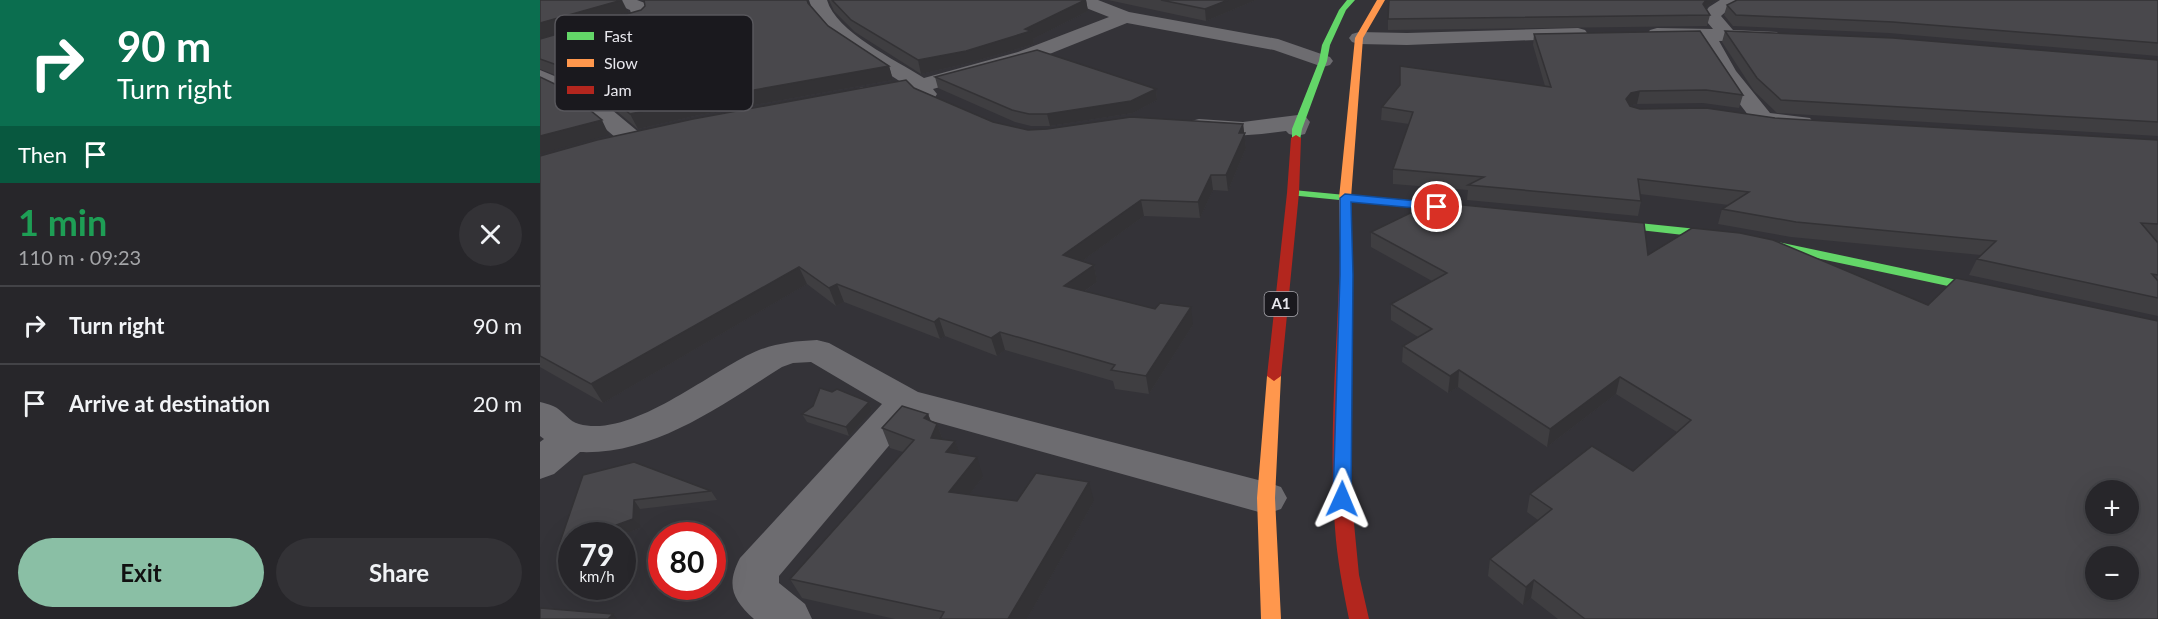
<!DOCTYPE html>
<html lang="en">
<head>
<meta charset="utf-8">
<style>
	body { margin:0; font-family:Lato,sans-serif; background:#333236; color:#f1f3f6; height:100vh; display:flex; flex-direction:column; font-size:22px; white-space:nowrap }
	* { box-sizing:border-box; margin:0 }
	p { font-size:20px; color:#a4a5a8 }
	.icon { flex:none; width:33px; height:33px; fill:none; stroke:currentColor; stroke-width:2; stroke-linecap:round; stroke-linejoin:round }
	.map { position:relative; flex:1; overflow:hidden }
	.side { display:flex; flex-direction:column; background:#27262a; width:540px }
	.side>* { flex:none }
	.banner { background:#0b6e4f; color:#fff; overflow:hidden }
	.fabs { position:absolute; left:1545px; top:480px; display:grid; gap:12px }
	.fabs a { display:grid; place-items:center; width:54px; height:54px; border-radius:50%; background:#27262a; box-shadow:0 6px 24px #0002,0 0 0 2px #434347; font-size:30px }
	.speed { position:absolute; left:18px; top:522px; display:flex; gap:12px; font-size:30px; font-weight:700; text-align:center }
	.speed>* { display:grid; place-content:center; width:78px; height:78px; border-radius:50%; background:#27262a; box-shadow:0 6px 24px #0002,0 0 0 2px #434347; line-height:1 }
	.speed small { font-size:15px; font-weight:400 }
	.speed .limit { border:9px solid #d22; background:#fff; color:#111 }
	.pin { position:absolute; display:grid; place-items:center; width:51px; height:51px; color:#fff; margin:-26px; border:3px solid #fff; border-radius:50%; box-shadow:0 2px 6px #0007 }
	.me { position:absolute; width:66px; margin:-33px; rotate:1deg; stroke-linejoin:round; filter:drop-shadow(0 0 4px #0008) }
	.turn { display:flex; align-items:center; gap:21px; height:126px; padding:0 18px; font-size:27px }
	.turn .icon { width:78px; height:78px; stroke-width:2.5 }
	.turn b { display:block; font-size:42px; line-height:51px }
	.then { display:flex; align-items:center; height:57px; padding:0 18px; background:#0003; gap:12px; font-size:22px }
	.round { display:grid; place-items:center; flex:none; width:63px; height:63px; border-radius:32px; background:#333236 }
	.summary { display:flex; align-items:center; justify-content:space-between; height:102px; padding:0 18px }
	h1 { font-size:36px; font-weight:700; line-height:45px; color:#1e9e55 }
	.cta { display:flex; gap:12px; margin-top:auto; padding:12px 18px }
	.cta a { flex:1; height:69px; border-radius:36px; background:#8abfa5; color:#111; font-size:24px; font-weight:700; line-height:69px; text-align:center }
	.cta a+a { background:#333236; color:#f1f3f6 }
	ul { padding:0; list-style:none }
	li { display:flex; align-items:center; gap:18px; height:78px; padding:0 18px; border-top:2px solid #434347 }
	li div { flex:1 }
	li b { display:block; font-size:22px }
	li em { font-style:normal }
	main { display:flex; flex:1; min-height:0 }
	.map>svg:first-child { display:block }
</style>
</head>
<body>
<main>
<section class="side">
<div class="banner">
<div class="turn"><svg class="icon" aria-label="right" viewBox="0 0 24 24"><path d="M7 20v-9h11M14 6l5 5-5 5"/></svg><div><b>90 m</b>Turn right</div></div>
<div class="then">Then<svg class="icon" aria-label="arrive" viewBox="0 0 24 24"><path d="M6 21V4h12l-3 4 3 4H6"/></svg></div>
</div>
<div class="summary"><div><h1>1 min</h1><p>110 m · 09:23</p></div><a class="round"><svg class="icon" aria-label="close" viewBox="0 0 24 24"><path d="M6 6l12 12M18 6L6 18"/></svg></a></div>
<ul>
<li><svg class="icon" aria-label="right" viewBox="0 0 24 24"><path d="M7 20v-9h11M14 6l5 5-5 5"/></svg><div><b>Turn right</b></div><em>90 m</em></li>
<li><svg class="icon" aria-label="arrive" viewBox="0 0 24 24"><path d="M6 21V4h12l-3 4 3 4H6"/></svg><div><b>Arrive at destination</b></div><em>20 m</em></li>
</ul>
<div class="cta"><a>Exit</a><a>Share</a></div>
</section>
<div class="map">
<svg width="1618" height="619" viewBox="0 0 1618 619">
	<rect width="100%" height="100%" fill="#343338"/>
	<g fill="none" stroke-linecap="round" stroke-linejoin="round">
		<g fill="#6d6c70" fill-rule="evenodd">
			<path d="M 73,0 L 97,0 L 105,3 L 109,16 L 106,20 L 0,52 L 0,40 L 91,13 L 90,10 L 76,4 Z"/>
			<path d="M 269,0 L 287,0 C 296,32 356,60 384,78 L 478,52 L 569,17 L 536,4 L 533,0 L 558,0 L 589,12 L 738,39 L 790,57 L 793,61 L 790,65 L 783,67 L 734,50 L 587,23 L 492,61 L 393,89 L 397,94 L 394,99 C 385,101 379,100 372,93 L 327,100 L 319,98 L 316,93 L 319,88 L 361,82 C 330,61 279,39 269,0 Z"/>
			<path d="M 1180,0 L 1225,0 L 1222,4 C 1207,8 1193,4 1181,16 L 1193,30 L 1237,32 L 1240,36 L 1237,40 L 1179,41 L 1196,71 L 1230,113 L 1270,118 L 1274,123 L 1270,128 L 1262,130 L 1215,124 L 1176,73 L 1159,40 L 1117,40 L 1110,38 L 1107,34 L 1110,30 L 1117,28 L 1173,29 L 1162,16 L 1169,7 Z"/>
			<path d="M 1038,28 L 1045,30 L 1048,34 L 1045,38 L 867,45 L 819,44 L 812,42 L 809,38 L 812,34 L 819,32 L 867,33 Z"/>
			<path d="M 0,70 L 48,90 L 101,134 L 104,139 L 101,144 L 92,146 L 83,144 L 32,100 L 0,84 Z"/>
			<path d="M 758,115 L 766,117 L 770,122 L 765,134 L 757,136 L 749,134 L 746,131 C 714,135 682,139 651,131 L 647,126 L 651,121 L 659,119 L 703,122 Z"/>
			<path d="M 277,340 L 289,343 L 378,392 L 726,482 L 741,487 L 747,498 L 741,509 L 726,514 L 374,416 L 239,576 L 239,583 L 265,604 L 272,619 L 214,619 C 192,599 186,585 200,558 L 342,404 L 271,362 L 253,363 L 242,367 C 181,405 115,455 40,452 L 14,474 L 0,479 L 0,442 L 4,439 L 0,436 L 0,402 C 4,403 9,404 13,406 C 23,410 29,422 39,424 C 93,439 172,369 219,350 C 238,343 256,341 277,340 Z"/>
		</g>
		<g fill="#63d668" fill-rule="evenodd">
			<path d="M 807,0 L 815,0 L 806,10 L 790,45 L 787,61 L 762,129 L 760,140 L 752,140 L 752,129 L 779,61 L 782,45 L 799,10 Z"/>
			<path d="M 753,190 L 931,207 L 937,210 L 931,213 L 749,195 L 749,191 Z"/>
			<path d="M 1060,219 L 1196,233 L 1455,288 L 1462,292 L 1455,296 L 1196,241 L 1056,225 L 1054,223 Z"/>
		</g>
		<g fill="#ff974d" fill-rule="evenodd">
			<path d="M 837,0 L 845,0 L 823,38 L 811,198 L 812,248 L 806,252 L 800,248 L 799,198 L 815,38 Z"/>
			<path d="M 734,371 L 741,376 L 735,498 L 741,619 L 721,619 L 717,498 L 727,376 Z"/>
		</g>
		<g fill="#b3261e" fill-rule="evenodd">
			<path d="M 756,135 L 761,138 L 759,193 L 741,376 L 734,381 L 727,376 L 747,193 L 751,138 Z"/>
			<path d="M 806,244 L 812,248 L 810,482 L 819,575 L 829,619 L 809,619 C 803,589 797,559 795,528 C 788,435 798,341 800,248 Z"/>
		</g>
	</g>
	<g fill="#3f3e41">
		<path d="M 102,0 L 267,0 L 268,3 L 288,26 L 349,66 L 353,80 L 159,115 L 98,129 L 49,88 L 0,69 L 0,39 L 101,10 L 105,6 L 104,1 Z"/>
		<path d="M 289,0 L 546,0 L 548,11 L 493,39 L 494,44 L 429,63 L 381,74 L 315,32 L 294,11 Z"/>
		<path d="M 568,0 L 716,0 L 666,21 Z"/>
		<path d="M 848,0 L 1176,0 L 1168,5 L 1165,8 L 1170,15 L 1167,26 L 848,30 Z"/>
		<path d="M 1618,0 L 1618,56 L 1349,33 L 1193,26 L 1184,15 L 1187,5 Z"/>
		<path d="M 1185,31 L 1618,60 L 1618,136 L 1237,113 L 1214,91 L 1182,42 Z"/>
		<path d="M 994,34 L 1203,95 L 1199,108 L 1163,103 L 1097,104 L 1089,106 L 1100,109 L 1235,118 L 1618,140 L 1618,241 L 1616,240 L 1618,243 L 1618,316 L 1429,275 L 1437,259 L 1441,255 L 1251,237 L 1178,224 L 1182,209 L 1189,205 L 1100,194 L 1101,201 L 1098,216 L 927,200 L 928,190 L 853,184 L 853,169 L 869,124 L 841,120 L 842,107 L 1005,86 L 993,45 Z"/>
		<path d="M 395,77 L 616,89 L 617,100 L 593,113 L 510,126 L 491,126 L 475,122 L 398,88 Z"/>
		<path d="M 374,88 L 453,122 L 488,130 L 703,124 L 706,148 L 688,191 L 673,190 L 660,218 L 604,216 L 542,261 L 554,265 L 557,282 L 545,291 L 653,325 L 609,394 L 575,389 L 573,381 L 465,350 L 457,356 L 405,336 L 400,339 L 304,302 L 296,306 L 267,284 L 63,403 L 0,367 L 0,156 Z"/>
		<path d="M 831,232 L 1108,255 L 1388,305 L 1618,619 L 1018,619 L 991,598 L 983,605 L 948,576 L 950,559 L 998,520 L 987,512 L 990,494 L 1093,471 L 1137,432 L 1076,394 L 1007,447 L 918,387 L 908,393 L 862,362 L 863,346 L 878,337 L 851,320 L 851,304 L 892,281 L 831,247 Z"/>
		<path d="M 329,402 L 332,411 L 309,436 L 267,422 L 262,414 Z"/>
		<path d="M 388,414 L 391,421 L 397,424 L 403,440 L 415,441 L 419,454 L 443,477 L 429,495 L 477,501 L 554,501 L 487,619 L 355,619 L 262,598 L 250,579 L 363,452 L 350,448 L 342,428 Z"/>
		<path d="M 43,475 L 171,491 L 177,500 L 100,509 L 100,528 L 79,536 L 32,536 L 32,552 L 26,554 L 19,545 Z"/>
	</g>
	<g fill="#333235">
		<path d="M 82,0 L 88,12 L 0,38 L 0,23 Z"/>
		<path d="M 545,0 L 546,0 L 548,11 L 493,39 L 494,44 L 429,63 L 381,74 L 378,60 L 485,29 Z"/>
		<path d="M 688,0 L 716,0 L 666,21 L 665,9 Z"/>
		<path d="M 1166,0 L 1176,0 L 1168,5 L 1160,15 L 1163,4 Z"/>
		<path d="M 349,66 L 353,80 L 159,115 L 98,129 L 90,114 L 152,101 Z"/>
		<path d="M 616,89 L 617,100 L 593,113 L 510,126 L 507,114 Z"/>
		<path d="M 1100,91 L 1097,104 L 1088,106 L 1086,99 L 1091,93 Z"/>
		<path d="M 62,120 L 69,135 L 0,154 L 0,136 Z"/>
		<path d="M 703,124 L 706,148 L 688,191 L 686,175 L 699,133 Z"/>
		<path d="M 671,175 L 673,190 L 660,218 L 658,202 Z"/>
		<path d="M 601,200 L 604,216 L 527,272 L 523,255 Z"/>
		<path d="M 554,265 L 557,282 L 528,303 L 524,286 Z"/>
		<path d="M 259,267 L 267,284 L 63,403 L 51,384 Z"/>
		<path d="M 297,284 L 304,302 L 296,306 L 289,288 Z"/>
		<path d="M 651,307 L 653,325 L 609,394 L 606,376 Z"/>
		<path d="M 399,318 L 405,336 L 400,339 L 394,322 Z"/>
		<path d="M 460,332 L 465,350 L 457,356 L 451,338 Z"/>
		<path d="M 919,370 L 918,387 L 908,393 L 910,376 Z"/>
		<path d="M 1080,377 L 1076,394 L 1007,447 L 1010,429 Z"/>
		<path d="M 329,402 L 332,411 L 309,436 L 306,427 Z"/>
		<path d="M 388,414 L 394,431 L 397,424 L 404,443 L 399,457 L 384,418 Z"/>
		<path d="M 415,441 L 422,461 L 406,452 Z"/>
		<path d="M 437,457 L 443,477 L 416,512 L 409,492 Z"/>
		<path d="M 549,482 L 554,501 L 487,619 L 468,619 Z"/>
		<path d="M 94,500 L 100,509 L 100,528 L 79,536 L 46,536 Z"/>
		<path d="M 32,541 L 32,552 L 26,554 L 19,545 Z"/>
		<path d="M 994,580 L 991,598 L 983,605 L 986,587 Z"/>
		<path d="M 73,614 L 77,619 L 68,619 Z"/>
	</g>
	<g fill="#49484c" stroke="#333235" stroke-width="1.5" fill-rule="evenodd">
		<path d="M 0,0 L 82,0 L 0,23 Z"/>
		<path d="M 104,0 L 267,0 L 268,3 L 288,26 L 349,66 L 152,101 L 90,114 L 42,74 L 0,59 L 0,39 L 101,10 L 105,6 Z"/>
		<path d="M 292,0 L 545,0 L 485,29 L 491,31 L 426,51 L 378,60 L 311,20 Z"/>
		<path d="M 621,0 L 688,0 L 665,9 Z"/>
		<path d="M 849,0 L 1166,0 L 1163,4 L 1170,15 L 848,19 Z"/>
		<path d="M 1197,0 L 1618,0 L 1618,43 L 1353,22 L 1196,15 L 1187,5 Z"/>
		<path d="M 1160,31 L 1203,95 L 1166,90 L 1100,91 L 1091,93 L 1086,99 L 1090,106 L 1100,109 L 1166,108 L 1235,118 L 1618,140 L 1618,224 L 1601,223 L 1618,243 L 1618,275 L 1612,274 L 1618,281 L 1618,298 L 1437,259 L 1456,241 L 1256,222 L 1182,209 L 1209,192 L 1098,179 L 1101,201 L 928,185 L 944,177 L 853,169 L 873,112 L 842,107 L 860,85 L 860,66 L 1011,87 L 994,34 Z"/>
		<path d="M 1185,31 L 1353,38 L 1618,60 L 1618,122 L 1241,100 L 1217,78 Z"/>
		<path d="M 497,50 L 616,89 L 591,101 L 507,114 L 489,114 L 472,110 L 395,77 Z"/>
		<path d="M 0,77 L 23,88 L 62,120 L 0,136 Z"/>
		<path d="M 366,80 L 374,88 L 453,122 L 488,130 L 507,129 L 591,117 L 703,124 L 699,133 L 705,133 L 686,175 L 671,175 L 658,202 L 601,200 L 523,255 L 554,265 L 524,286 L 615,309 L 620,303 L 651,307 L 606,376 L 571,370 L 575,365 L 460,332 L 451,338 L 399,318 L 394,322 L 297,284 L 289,288 L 259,267 L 51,384 L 0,356 L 0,156 L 57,140 L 153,119 Z"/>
		<path d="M 893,202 L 1104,223 L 1108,255 L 1152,228 L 1200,233 L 1233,240 L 1388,305 L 1416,278 L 1618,321 L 1618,619 L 1045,619 L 994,580 L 986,587 L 950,559 L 1012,509 L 990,494 L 1052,446 L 1093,471 L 1151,420 L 1080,377 L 1010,429 L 919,370 L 910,376 L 863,346 L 892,329 L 851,304 L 907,273 L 831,232 ZM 1556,490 L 1588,490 L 1588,524 L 1556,524 ZM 1556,556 L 1588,556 L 1588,590 L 1556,590 Z"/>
		<path d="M 280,388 L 292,392 L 297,389 L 329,402 L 306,427 L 262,414 L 273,406 Z"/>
		<path d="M 362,406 L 388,414 L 384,418 L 397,424 L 391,438 L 415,441 L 406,452 L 437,457 L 409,492 L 477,501 L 496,473 L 549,482 L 468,619 L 400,619 L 404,612 L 250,579 L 374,440 L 342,428 Z"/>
		<path d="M 94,462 L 171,491 L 94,500 L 93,519 L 46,536 L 32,536 L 32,541 L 19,545 L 43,475 Z"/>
		<path d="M 0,608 L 73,614 L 68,619 L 0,619 Z"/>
	</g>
	<path fill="#1a73e8" stroke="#114b97" stroke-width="1.5" d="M 805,194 L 897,203 L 903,207 L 897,210 L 811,202 L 813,275 L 811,499 L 808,504 L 802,506 L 796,504 L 793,499 L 800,275 L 800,198 Z"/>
	<g text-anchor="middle" stroke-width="5" stroke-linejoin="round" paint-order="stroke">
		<rect fill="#1a191e" stroke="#aaa9af" stroke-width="1.5" x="724.5" y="292" width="33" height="24" rx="4.5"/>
		<g font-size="15" font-weight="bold" fill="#e8e7ed">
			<text x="741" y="309">A1</text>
		</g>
	</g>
	<rect x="15" y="15" width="198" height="96" rx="9" fill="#1a191e" stroke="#58575c" stroke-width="1.5"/>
	<rect x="27" y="32" width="27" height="8" fill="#63d668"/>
	<rect x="27" y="59" width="27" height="8" fill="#ff974d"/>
	<rect x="27" y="86" width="27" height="8" fill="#b3261e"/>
	<g font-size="16" fill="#e8e7ed">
		<text x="64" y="42">Fast</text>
		<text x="64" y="69">Slow</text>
		<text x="64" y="96">Jam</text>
	</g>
</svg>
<div class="fabs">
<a>+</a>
<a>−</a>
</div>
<div class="speed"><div>79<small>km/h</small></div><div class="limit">80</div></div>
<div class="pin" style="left:897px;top:207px;background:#d93025"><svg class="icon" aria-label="arrive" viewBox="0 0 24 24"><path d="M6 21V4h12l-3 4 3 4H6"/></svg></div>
<svg class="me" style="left:802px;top:499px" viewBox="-20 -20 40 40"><path d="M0-17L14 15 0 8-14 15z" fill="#1a73e8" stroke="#fff" stroke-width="4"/></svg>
</div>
</main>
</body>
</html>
